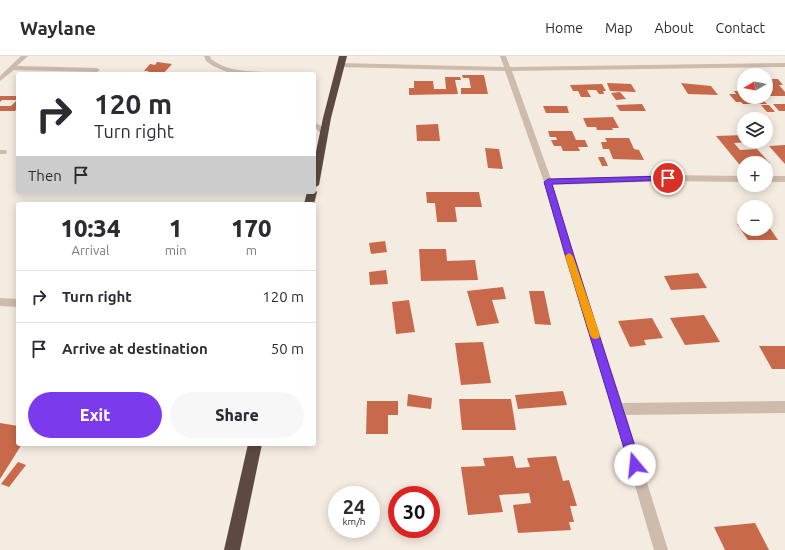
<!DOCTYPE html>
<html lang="en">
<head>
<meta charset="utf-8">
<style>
	body { margin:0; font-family:Ubuntu,sans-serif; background:#f7f7f7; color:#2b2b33; height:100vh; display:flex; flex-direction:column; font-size:15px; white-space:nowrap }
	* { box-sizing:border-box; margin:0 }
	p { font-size:13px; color:#7c7c81 }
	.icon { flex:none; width:22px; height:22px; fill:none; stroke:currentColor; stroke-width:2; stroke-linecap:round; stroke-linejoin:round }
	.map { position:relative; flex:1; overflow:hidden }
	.side { position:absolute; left:16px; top:146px; width:300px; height:244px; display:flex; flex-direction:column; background:#fff; border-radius:4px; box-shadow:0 2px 10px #0003 }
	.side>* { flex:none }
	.top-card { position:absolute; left:16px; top:16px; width:300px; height:122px; border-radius:4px; box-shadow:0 2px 10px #0003; background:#fff; color:#2b2b33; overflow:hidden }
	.needle { width:26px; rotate:260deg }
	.controls { position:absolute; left:737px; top:12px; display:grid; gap:8px }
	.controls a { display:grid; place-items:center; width:36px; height:36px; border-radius:50%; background:#fff; box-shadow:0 2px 10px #0003; font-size:20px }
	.speed { position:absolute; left:328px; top:430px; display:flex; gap:8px; font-size:20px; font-weight:700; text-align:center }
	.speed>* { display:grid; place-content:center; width:52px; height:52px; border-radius:50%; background:#fff; box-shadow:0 2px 10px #0003; line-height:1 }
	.speed small { font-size:10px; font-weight:400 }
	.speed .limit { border:6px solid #d22; background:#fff; color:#111 }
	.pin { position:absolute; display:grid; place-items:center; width:34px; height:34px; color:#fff; margin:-17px; border:2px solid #fff; border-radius:50%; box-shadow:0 1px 4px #0007 }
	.me { position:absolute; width:44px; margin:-22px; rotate:343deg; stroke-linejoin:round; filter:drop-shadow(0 0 3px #0008) }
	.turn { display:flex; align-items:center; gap:14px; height:84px; padding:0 12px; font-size:18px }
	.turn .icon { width:52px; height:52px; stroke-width:2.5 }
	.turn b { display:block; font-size:28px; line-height:34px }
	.then { display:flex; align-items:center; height:38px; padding:0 12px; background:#0003; gap:8px; font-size:15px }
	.eta { display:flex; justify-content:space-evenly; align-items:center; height:68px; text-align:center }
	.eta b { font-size:24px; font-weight:800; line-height:28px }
	.primary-button { display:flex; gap:8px; margin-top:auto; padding:8px 12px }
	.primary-button a { flex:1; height:46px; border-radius:24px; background:#7c3aed; color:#fff; font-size:16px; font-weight:800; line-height:46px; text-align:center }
	.primary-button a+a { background:#f7f7f7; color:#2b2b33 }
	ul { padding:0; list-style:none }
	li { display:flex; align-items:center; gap:12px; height:52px; padding:0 12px; border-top:1px solid #e1e1e2 }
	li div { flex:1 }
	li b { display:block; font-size:15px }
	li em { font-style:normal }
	header { display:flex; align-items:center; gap:24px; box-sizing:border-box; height:56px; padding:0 20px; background:#fff; border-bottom:1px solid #e1e1e2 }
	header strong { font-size:19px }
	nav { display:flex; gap:22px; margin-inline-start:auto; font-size:14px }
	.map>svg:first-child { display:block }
</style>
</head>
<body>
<header>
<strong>Waylane</strong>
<nav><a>Home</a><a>Map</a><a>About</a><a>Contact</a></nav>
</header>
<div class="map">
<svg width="785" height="494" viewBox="0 0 785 494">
	<rect width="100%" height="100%" fill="#f4ebe1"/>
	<g fill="#c8694b">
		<path d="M 157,6 L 172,8 L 163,18 L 146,18 L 149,15 L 144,15 L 150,8 L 155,9 Z"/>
		<path d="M 462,19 L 484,19 L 488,38 L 461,38 L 461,32 L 471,32 L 469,22 L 463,22 Z"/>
		<path d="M 445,21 L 460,21 L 461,24 L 455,24 L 458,38 L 409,39 L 409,32 L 414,32 L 414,25 L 433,25 L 434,33 L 446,33 Z"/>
		<path d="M 766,23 L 778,23 L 783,29 L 779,29 L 785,36 L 785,40 L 770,40 L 766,35 Z"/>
		<path d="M 607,27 L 631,28 L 636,36 L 610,35 Z"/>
		<path d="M 681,27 L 711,30 L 718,39 L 688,38 Z"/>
		<path d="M 602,28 L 606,35 L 603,35 L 604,38 L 599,38 L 596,34 L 587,34 L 591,41 L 581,41 L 578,35 L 573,35 L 570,29 Z"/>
		<path d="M 734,35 L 744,35 L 744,41 L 760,41 L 767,48 L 743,48 L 741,46 L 736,46 L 729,38 L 736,38 Z"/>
		<path d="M 620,36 L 626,43 L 616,44 L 611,37 Z"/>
		<path d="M 0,40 L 18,40 L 18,51 L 15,55 L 0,55 L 0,50 L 11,50 L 17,44 L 2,44 L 0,46 Z"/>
		<path d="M 642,48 L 646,55 L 620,55 L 616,49 Z"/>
		<path d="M 773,48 L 785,48 L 785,55 L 779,55 Z"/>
		<path d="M 761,49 L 769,49 L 775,56 L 767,56 Z"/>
		<path d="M 543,50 L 567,50 L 569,57 L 546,57 Z"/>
		<path d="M 613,61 L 619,72 L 612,72 L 613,74 L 597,74 L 596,71 L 587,71 L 583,62 Z"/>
		<path d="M 438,68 L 440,85 L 417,85 L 416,69 Z"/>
		<path d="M 548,75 L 572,75 L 576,84 L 585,84 L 588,91 L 578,91 L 580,95 L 563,95 L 561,90 L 554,90 L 551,84 L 557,84 L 556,81 L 550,81 Z"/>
		<path d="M 744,79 L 744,85 L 751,86 L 734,87 L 740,94 L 757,93 L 770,107 L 739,108 L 716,80 Z"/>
		<path d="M 605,82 L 629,82 L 634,93 L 639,94 L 644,104 L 613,103 L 609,93 L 603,93 L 601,86 L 607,86 Z"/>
		<path d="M 785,89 L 785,108 L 769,90 Z"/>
		<path d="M 485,92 L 499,93 L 503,113 L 488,112 Z"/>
		<path d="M 598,101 L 604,101 L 608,110 L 602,110 Z"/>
		<path d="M 426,136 L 479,136 L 482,151 L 455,151 L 457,166 L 437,166 L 435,147 L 427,147 Z"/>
		<path d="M 737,168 L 744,168 L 744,173 L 766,173 L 766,168 L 767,168 L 778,184 L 748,184 Z"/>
		<path d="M 385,185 L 387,196 L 371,198 L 369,187 Z"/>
		<path d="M 419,193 L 446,193 L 447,205 L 475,204 L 478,224 L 421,225 Z"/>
		<path d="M 386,214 L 388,228 L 370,229 L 369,216 Z"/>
		<path d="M 698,217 L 707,232 L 671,234 L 664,220 Z"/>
		<path d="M 503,231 L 506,243 L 492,244 L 499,267 L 477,270 L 467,235 Z"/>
		<path d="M 529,235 L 544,235 L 551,269 L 535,268 Z"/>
		<path d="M 409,244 L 415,276 L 396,278 L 392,246 Z"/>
		<path d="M 704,259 L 720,286 L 685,289 L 670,262 Z"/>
		<path d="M 652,262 L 663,282 L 644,284 L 646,289 L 630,291 L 618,265 Z"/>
		<path d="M 483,286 L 491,327 L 461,329 L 455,287 Z"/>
		<path d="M 759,290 L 785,290 L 785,313 L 772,313 Z"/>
		<path d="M 563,335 L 567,349 L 518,353 L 515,339 Z"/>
		<path d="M 408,338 L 432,342 L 431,353 L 407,350 Z"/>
		<path d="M 459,343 L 511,343 L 516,374 L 462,374 Z"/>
		<path d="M 367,345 L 398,345 L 398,359 L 388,359 L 388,378 L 366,378 Z"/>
		<path d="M 0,367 L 18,370 L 18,388 L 22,388 L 0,423 Z"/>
		<path d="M 513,400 L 516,412 L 530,411 L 527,402 L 556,400 L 563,425 L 569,424 L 577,450 L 570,450 L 574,466 L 569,466 L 571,474 L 518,477 L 513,449 L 531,447 L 529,437 L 499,439 L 503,456 L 468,459 L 461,411 L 485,410 L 483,402 Z"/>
		<path d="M 18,406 L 26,409 L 9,431 L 1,428 Z"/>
		<path d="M 755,467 L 769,494 L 725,494 L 714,471 Z"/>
	</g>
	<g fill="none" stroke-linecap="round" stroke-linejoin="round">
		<g fill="#cdbbac" fill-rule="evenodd">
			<path d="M 21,0 L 28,0 L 17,10 L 97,12 L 100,14 L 97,16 L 14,14 L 0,25 L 0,20 Z"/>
			<path d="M 204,0 L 210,0 L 211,3 C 228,16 246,15 267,16 L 270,18 L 232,18 L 213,10 L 206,5 Z"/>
			<path d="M 500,0 L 506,0 L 510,11 L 785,7 L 785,11 L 512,15 L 551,123 L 668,119 L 744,120 L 744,126 L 668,125 L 553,129 L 575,202 L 622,347 L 785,345 L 785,357 L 626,359 L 668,494 L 654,494 L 592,284 L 565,202 L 544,126 L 505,15 L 340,11 L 337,9 L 340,7 L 504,11 Z"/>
			<path d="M 314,66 L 328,74 L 328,78 L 322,78 L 314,71 Z"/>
			<path d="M 0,94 L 6,94 L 7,96 L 6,98 L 0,98 Z"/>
			<rect x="766" y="120" width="19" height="6"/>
			<path d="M 0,242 L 18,243 L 18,251 L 0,250 Z"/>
		</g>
		<g fill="#5c4a42" fill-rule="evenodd">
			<path d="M 339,0 L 347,0 L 331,62 L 319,129 L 314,132 L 314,105 L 323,62 Z"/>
			<path d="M 314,133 L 317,136 L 314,148 L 304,148 L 307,136 L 314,136 Z"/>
			<path d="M 248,388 L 262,388 L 240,494 L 224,494 Z"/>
		</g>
	</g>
	<path fill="#7c3aed" stroke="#51269a" d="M 668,120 L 671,121 L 671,124 L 552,128 C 580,222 611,315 641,409 L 639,413 L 635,415 L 631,413 L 629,409 C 601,315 571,221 544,126 L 548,123 Z"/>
	<path fill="#f59e0b" d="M 569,197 L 573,200 L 600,279 L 599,282 L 595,283 L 592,282 L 590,279 L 565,200 Z"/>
</svg>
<div class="controls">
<a><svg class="needle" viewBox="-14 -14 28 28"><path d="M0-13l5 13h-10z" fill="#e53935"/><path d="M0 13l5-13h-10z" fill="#7c7c81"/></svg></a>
<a><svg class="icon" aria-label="layers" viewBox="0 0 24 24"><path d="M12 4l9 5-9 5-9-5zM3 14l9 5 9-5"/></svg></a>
<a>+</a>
<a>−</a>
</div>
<div class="speed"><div>24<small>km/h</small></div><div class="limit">30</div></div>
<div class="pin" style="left:668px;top:122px;background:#d93025"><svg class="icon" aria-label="arrive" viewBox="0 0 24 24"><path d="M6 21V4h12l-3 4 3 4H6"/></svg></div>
<svg class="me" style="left:635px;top:409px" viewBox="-20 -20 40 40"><circle r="19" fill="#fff"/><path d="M0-13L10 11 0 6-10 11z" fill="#7c3aed"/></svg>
<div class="top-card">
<div class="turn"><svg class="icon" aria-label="right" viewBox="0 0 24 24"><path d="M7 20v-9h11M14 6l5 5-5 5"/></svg><div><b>120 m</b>Turn right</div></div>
<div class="then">Then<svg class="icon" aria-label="arrive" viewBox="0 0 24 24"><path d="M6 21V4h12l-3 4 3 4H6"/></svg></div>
</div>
<section class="side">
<div class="eta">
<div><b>10:34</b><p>Arrival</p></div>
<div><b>1</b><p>min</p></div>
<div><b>170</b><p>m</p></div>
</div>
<ul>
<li><svg class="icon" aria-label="right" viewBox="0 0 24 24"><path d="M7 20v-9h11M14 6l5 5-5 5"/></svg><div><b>Turn right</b></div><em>120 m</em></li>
<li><svg class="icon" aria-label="arrive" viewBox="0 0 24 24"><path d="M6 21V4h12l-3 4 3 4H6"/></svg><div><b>Arrive at destination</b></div><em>50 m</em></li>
</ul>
<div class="primary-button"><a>Exit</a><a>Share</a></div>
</section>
</div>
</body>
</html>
